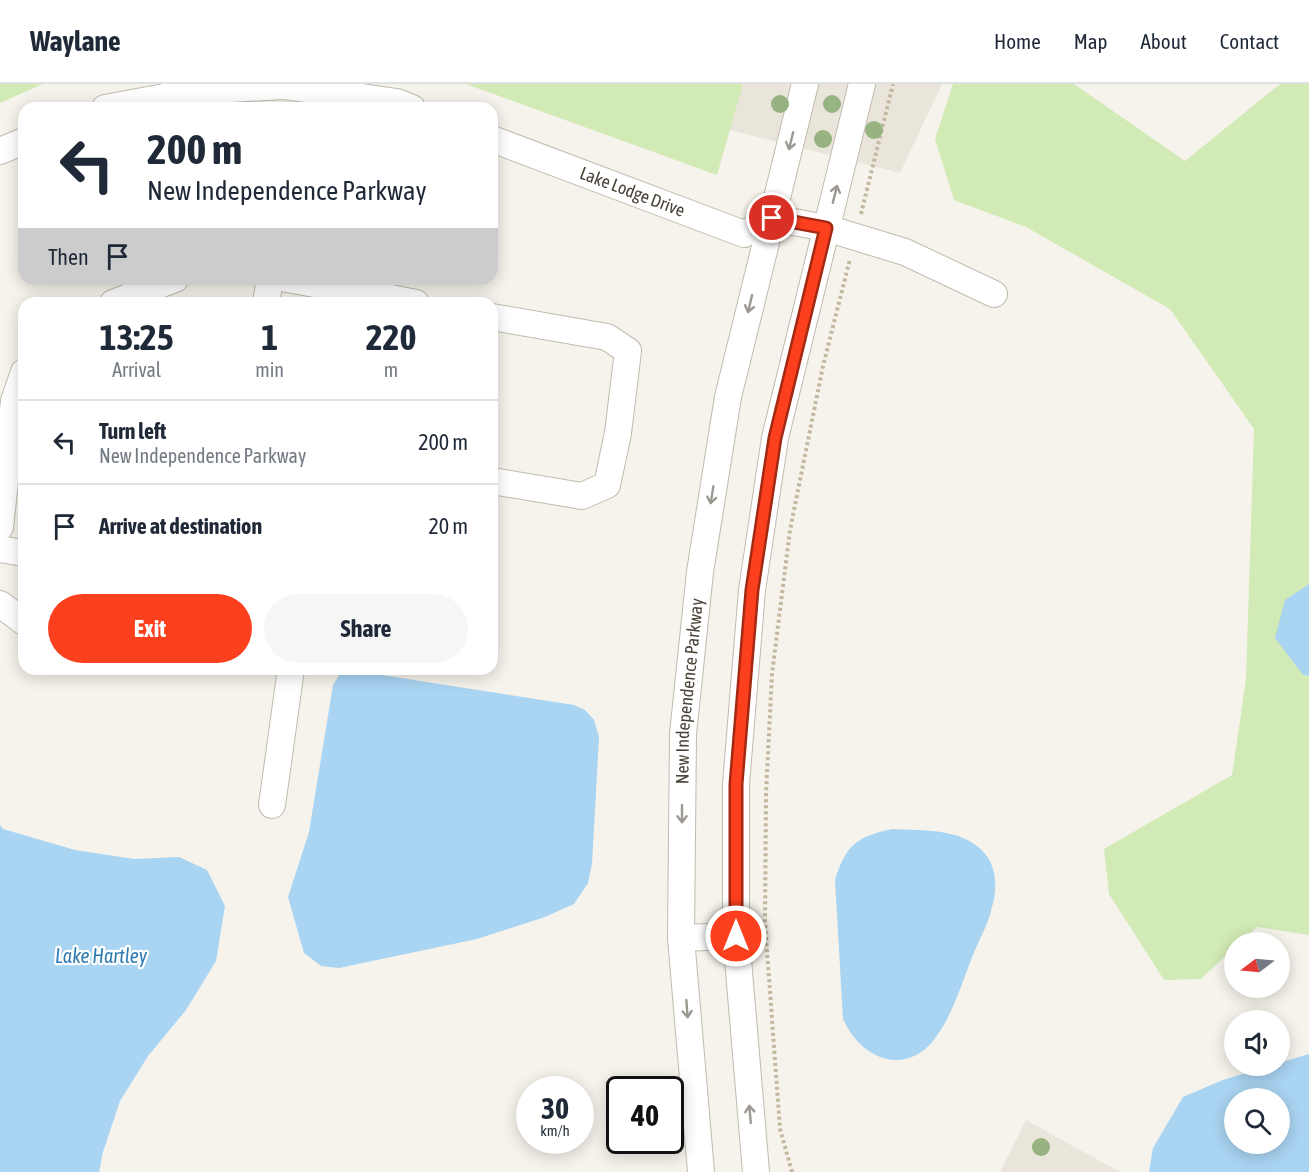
<!DOCTYPE html>
<html lang="en">
<head>
<meta charset="utf-8">
<style>
	body { margin:0; font-family:"Asap Condensed",sans-serif; background:#f6f6f7; color:#1f2937; height:100vh; display:flex; flex-direction:column; font-size:22px; white-space:nowrap }
	* { box-sizing:border-box; margin:0 }
	p { font-size:20px; color:#747a83 }
	.icon { flex:none; width:33px; height:33px; fill:none; stroke:currentColor; stroke-width:2; stroke-linecap:round; stroke-linejoin:round }
	.map { position:relative; flex:1; overflow:hidden }
	.details { position:absolute; left:18px; top:213px; width:480px; height:378px; display:flex; flex-direction:column; background:#fff; border-radius:18px; box-shadow:0 3px 15px #0003 }
	.details>* { flex:none }
	.banner { position:absolute; left:18px; top:18px; width:480px; height:183px; border-radius:18px; box-shadow:0 3px 15px #0003; background:#fff; color:#1f2937; overflow:hidden }
	.needle { width:39px; rotate:254deg }
	.fabs { position:absolute; left:1224px; top:848px; display:grid; gap:12px }
	.fabs a { display:grid; place-items:center; width:66px; height:66px; border-radius:50%; background:#fff; box-shadow:0 3px 15px #0003; font-size:30px }
	.speed { position:absolute; left:516px; top:992px; display:flex; gap:12px; font-size:30px; font-weight:700; text-align:center }
	.speed>* { display:grid; place-content:center; width:78px; height:78px; border-radius:50%; background:#fff; box-shadow:0 3px 15px #0003; line-height:1 }
	.speed small { font-size:15px; font-weight:400 }
	.speed .limit { border:3px solid #111; border-radius:9px; background:#fff; color:#111 }
	.pin { position:absolute; display:grid; place-items:center; width:51px; height:51px; color:#fff; margin:-26px; border:3px solid #fff; border-radius:50%; box-shadow:0 2px 6px #0007 }
	.me { position:absolute; width:66px; margin:-33px; rotate:0deg; stroke-linejoin:round; filter:drop-shadow(0 0 4px #0008) }
	.turn { display:flex; align-items:center; gap:21px; height:126px; padding:0 30px; font-size:27px }
	.turn .icon { width:78px; height:78px; stroke-width:2.5 }
	.turn b { display:block; font-size:42px; line-height:51px }
	.then { display:flex; align-items:center; height:57px; padding:0 30px; background:#0003; gap:12px; font-size:22px }
	.eta { display:flex; justify-content:space-evenly; align-items:center; height:102px; text-align:center }
	.eta b { font-size:36px; font-weight:700; line-height:42px }
	.button { display:flex; gap:12px; margin-top:auto; padding:12px 30px }
	.button a { flex:1; height:69px; border-radius:36px; background:#fc3f1d; color:#fff; font-size:24px; font-weight:700; line-height:69px; text-align:center }
	.button a+a { background:#f6f6f7; color:#1f2937 }
	ul { padding:0; list-style:none }
	li { display:flex; align-items:center; gap:18px; height:84px; padding:0 30px; border-top:2px solid #e0e1e3 }
	li div { flex:1 }
	li b { display:block; font-size:22px }
	li em { font-style:normal }
	header { display:flex; align-items:center; gap:36px; box-sizing:border-box; height:84px; padding:0 30px; background:#fff; border-bottom:2px solid #e0e1e3 }
	header strong { font-size:28px }
	nav { display:flex; gap:33px; margin-inline-start:auto; font-size:21px }
	.map>svg:first-child { display:block }
</style>
</head>
<body>
<header>
<strong>Waylane</strong>
<nav><a>Home</a><a>Map</a><a>About</a><a>Contact</a></nav>
</header>
<div class="map">
<svg width="1309" height="1088" viewBox="0 0 1309 1088">
	<rect width="100%" height="100%" fill="#f6f3ec"/>
	<g fill="#eae5da">
		<path d="M 727,0 L 942,0 L 900,89 L 718,43 Z"/>
		<path d="M 1026,1036 L 1098,1076 L 1121,1088 L 1000,1088 Z"/>
	</g>
	<g fill="#d2eab5">
		<path d="M 0,0 L 43,0 L 0,19 Z"/>
		<path d="M 466,0 L 743,0 L 717,91 Z"/>
		<path d="M 953,0 L 1074,0 L 1185,77 L 1280,0 L 1309,0 L 1309,500 L 1287,515 L 1303,591 L 1309,592 L 1309,851 L 1257,843 L 1241,858 L 1234,858 L 1234,864 L 1201,895 L 1164,896 L 1109,810 L 1104,765 L 1232,691 L 1246,595 L 1254,345 L 1170,225 L 1026,143 L 954,116 L 935,55 Z"/>
	</g>
	<g fill="#a9d4f2" fill-rule="evenodd">
		<path d="M 1309,500 L 1309,592 L 1303,591 L 1275,554 L 1285,516 Z"/>
		<path d="M 343,585 L 574,621 L 585,626 L 594,636 L 599,653 L 592,780 L 588,799 L 574,820 L 545,833 L 477,855 L 339,884 L 321,882 L 304,869 L 288,813 L 309,748 L 333,601 Z"/>
		<path d="M 0,741 L 3,745 L 75,766 L 134,775 L 179,773 L 207,786 L 225,822 L 216,877 L 186,926 L 148,972 L 120,1017 L 103,1068 L 99,1088 L 0,1088 Z"/>
		<path d="M 892,745 C 923,747 964,743 986,771 C 997,785 997,807 992,823 C 989,838 981,852 975,866 C 963,895 953,932 933,957 C 902,994 859,972 843,935 L 835,796 C 846,761 856,753 892,745 Z"/>
		<path d="M 1309,970 L 1309,1088 L 1149,1088 L 1153,1064 L 1183,1013 L 1223,996 ZM 1234,1014 L 1280,1014 L 1280,1059 L 1234,1059 Z"/>
	</g>
	<g fill="none" stroke-linecap="round" stroke-linejoin="round">
		<defs>
			<g id="minor">
				<path d="M 105,24 L 197,7 L 283,2 L 397,18 L 412,24"/>
				<path id="s1" d="M 492,55 L 744,150 L 772,134 L 826,144 L 905,168 L 994,210"/>
				<path d="M 0,67 L 24,57"/>
				<path d="M 287,195 L 365,209 L 367,195"/>
				<path d="M 113,219 L 175,195"/>
				<path d="M 266,219 L 270,195"/>
				<path d="M 363,219 L 365,209 L 416,219"/>
				<path d="M 492,233 L 607,253 L 628,267 L 618,349 L 607,401 L 582,412 L 492,397"/>
				<path d="M 0,443 L 14,317 L 24,288"/>
				<path d="M 0,465 L 24,469"/>
				<path d="M 0,520 L 24,538"/>
				<path d="M 272,721 L 291,585"/>
				<path d="M 681,854 L 736,852"/>
				<path id="s2" d="M 701,1088 L 681,854 L 683,650 L 700,488 L 728,313 L 805,0"/>
				<path d="M 756,1088 L 736,852 L 736,700 L 752,506 L 775,354 L 862,0"/>
			</g>
		</defs>
		<use href="#minor" stroke="#c2bbae" stroke-width="28"/>
		<g stroke="#c4b79f" stroke-width="4" stroke-dasharray="3 3" stroke-linecap="butt">
			<path d="M 861,130 L 893,0"/>
			<path d="M 792,1088 L 780,1045 L 765,839 L 766,710 L 772,590 L 790,446 L 823,282 L 850,175"/>
		</g>
		<use href="#minor" stroke="#fff" stroke-width="26"/>
	</g>
	<g fill="#97b381">
		<circle cx="780" cy="20" r="9"/>
		<circle cx="832" cy="20" r="9"/>
		<circle cx="874" cy="46" r="9"/>
		<circle cx="823" cy="55" r="9"/>
		<circle cx="1041" cy="1063" r="9"/>
	</g>
	<defs><path id="oneway-shaft" d="M-6 0H5M1.5-3L5.5 0L1.5 3" fill="none" stroke-width="1.6" stroke-linecap="round" stroke-linejoin="round" transform="scale(1.5)"/></defs>
	<g stroke="#9c9892">
		<use href="#oneway-shaft" transform="translate(791 57) rotate(104)"/>
		<use href="#oneway-shaft" transform="translate(835 110) rotate(-76)"/>
		<use href="#oneway-shaft" transform="translate(750 220) rotate(103)"/>
		<use href="#oneway-shaft" transform="translate(712 411) rotate(99)"/>
		<use href="#oneway-shaft" transform="translate(682 730) rotate(90)"/>
		<use href="#oneway-shaft" transform="translate(687 925) rotate(86)"/>
		<use href="#oneway-shaft" transform="translate(750 1030) rotate(-95)"/>
	</g>
	<g fill="none" stroke-linecap="round" stroke-linejoin="round">
		<defs>
			<path id="route" d="M 736,852 L 736,700 L 752,506 L 775,354 L 826,144 L 772,134"/>
		</defs>
		<use href="#route" stroke="#a42913" stroke-width="15"/>
		<use href="#route" stroke="#fc3f1d" stroke-width="10"/>
	</g>
	<g text-anchor="middle" stroke-width="4.5" stroke-linejoin="round" paint-order="stroke">
		<g font-size="18" fill="#4b4439" stroke="#fff">
			<text dy="6" stroke="none"><textPath href="#s1" startOffset="150">Lake Lodge Drive</textPath></text>
			<text dy="6" stroke="none"><textPath href="#s2" startOffset="482">New Independence Parkway</textPath></text>
		</g>
		<g font-size="20" font-style="italic" fill="#2e7ab2" stroke="#fff">
			<text x="101" y="879">Lake Hartley</text>
		</g>
	</g>
</svg>
<div class="fabs">
<a><svg class="needle" viewBox="-14 -14 28 28"><path d="M0-13l5 13h-10z" fill="#e53935"/><path d="M0 13l5-13h-10z" fill="#747a83"/></svg></a>
<a><svg class="icon" aria-label="sound" viewBox="0 0 24 24"><path d="M4 9h4l5-4v14l-5-4H4zM17 9q2 3 0 6"/></svg></a>
<a><svg class="icon" aria-label="search" viewBox="0 0 24 24"><circle cx="10" cy="10" r="6"/><path d="M15 15l6 6"/></svg></a>
</div>
<div class="speed"><div>30<small>km/h</small></div><div class="limit">40</div></div>
<div class="pin" style="left:772px;top:134px;background:#d93025"><svg class="icon" aria-label="arrive" viewBox="0 0 24 24"><path d="M6 21V4h12l-3 4 3 4H6"/></svg></div>
<svg class="me" style="left:736px;top:852px" viewBox="-20 -20 40 40"><circle r="17" fill="#fc3f1d" stroke="#fff" stroke-width="3"/><path d="M0-11L8 9 0 5-8 9z" fill="#fff"/></svg>
<div class="banner">
<div class="turn"><svg class="icon" aria-label="left" viewBox="0 0 24 24"><path d="M17 20v-9H6M10 6l-5 5 5 5"/></svg><div><b>200 m</b>New Independence Parkway</div></div>
<div class="then">Then<svg class="icon" aria-label="arrive" viewBox="0 0 24 24"><path d="M6 21V4h12l-3 4 3 4H6"/></svg></div>
</div>
<section class="details">
<div class="eta">
<div><b>13:25</b><p>Arrival</p></div>
<div><b>1</b><p>min</p></div>
<div><b>220</b><p>m</p></div>
</div>
<ul>
<li><svg class="icon" aria-label="left" viewBox="0 0 24 24"><path d="M17 20v-9H6M10 6l-5 5 5 5"/></svg><div><b>Turn left</b><p>New Independence Parkway</p></div><em>200 m</em></li>
<li><svg class="icon" aria-label="arrive" viewBox="0 0 24 24"><path d="M6 21V4h12l-3 4 3 4H6"/></svg><div><b>Arrive at destination</b></div><em>20 m</em></li>
</ul>
<div class="button"><a>Exit</a><a>Share</a></div>
</section>
</div>
</body>
</html>
